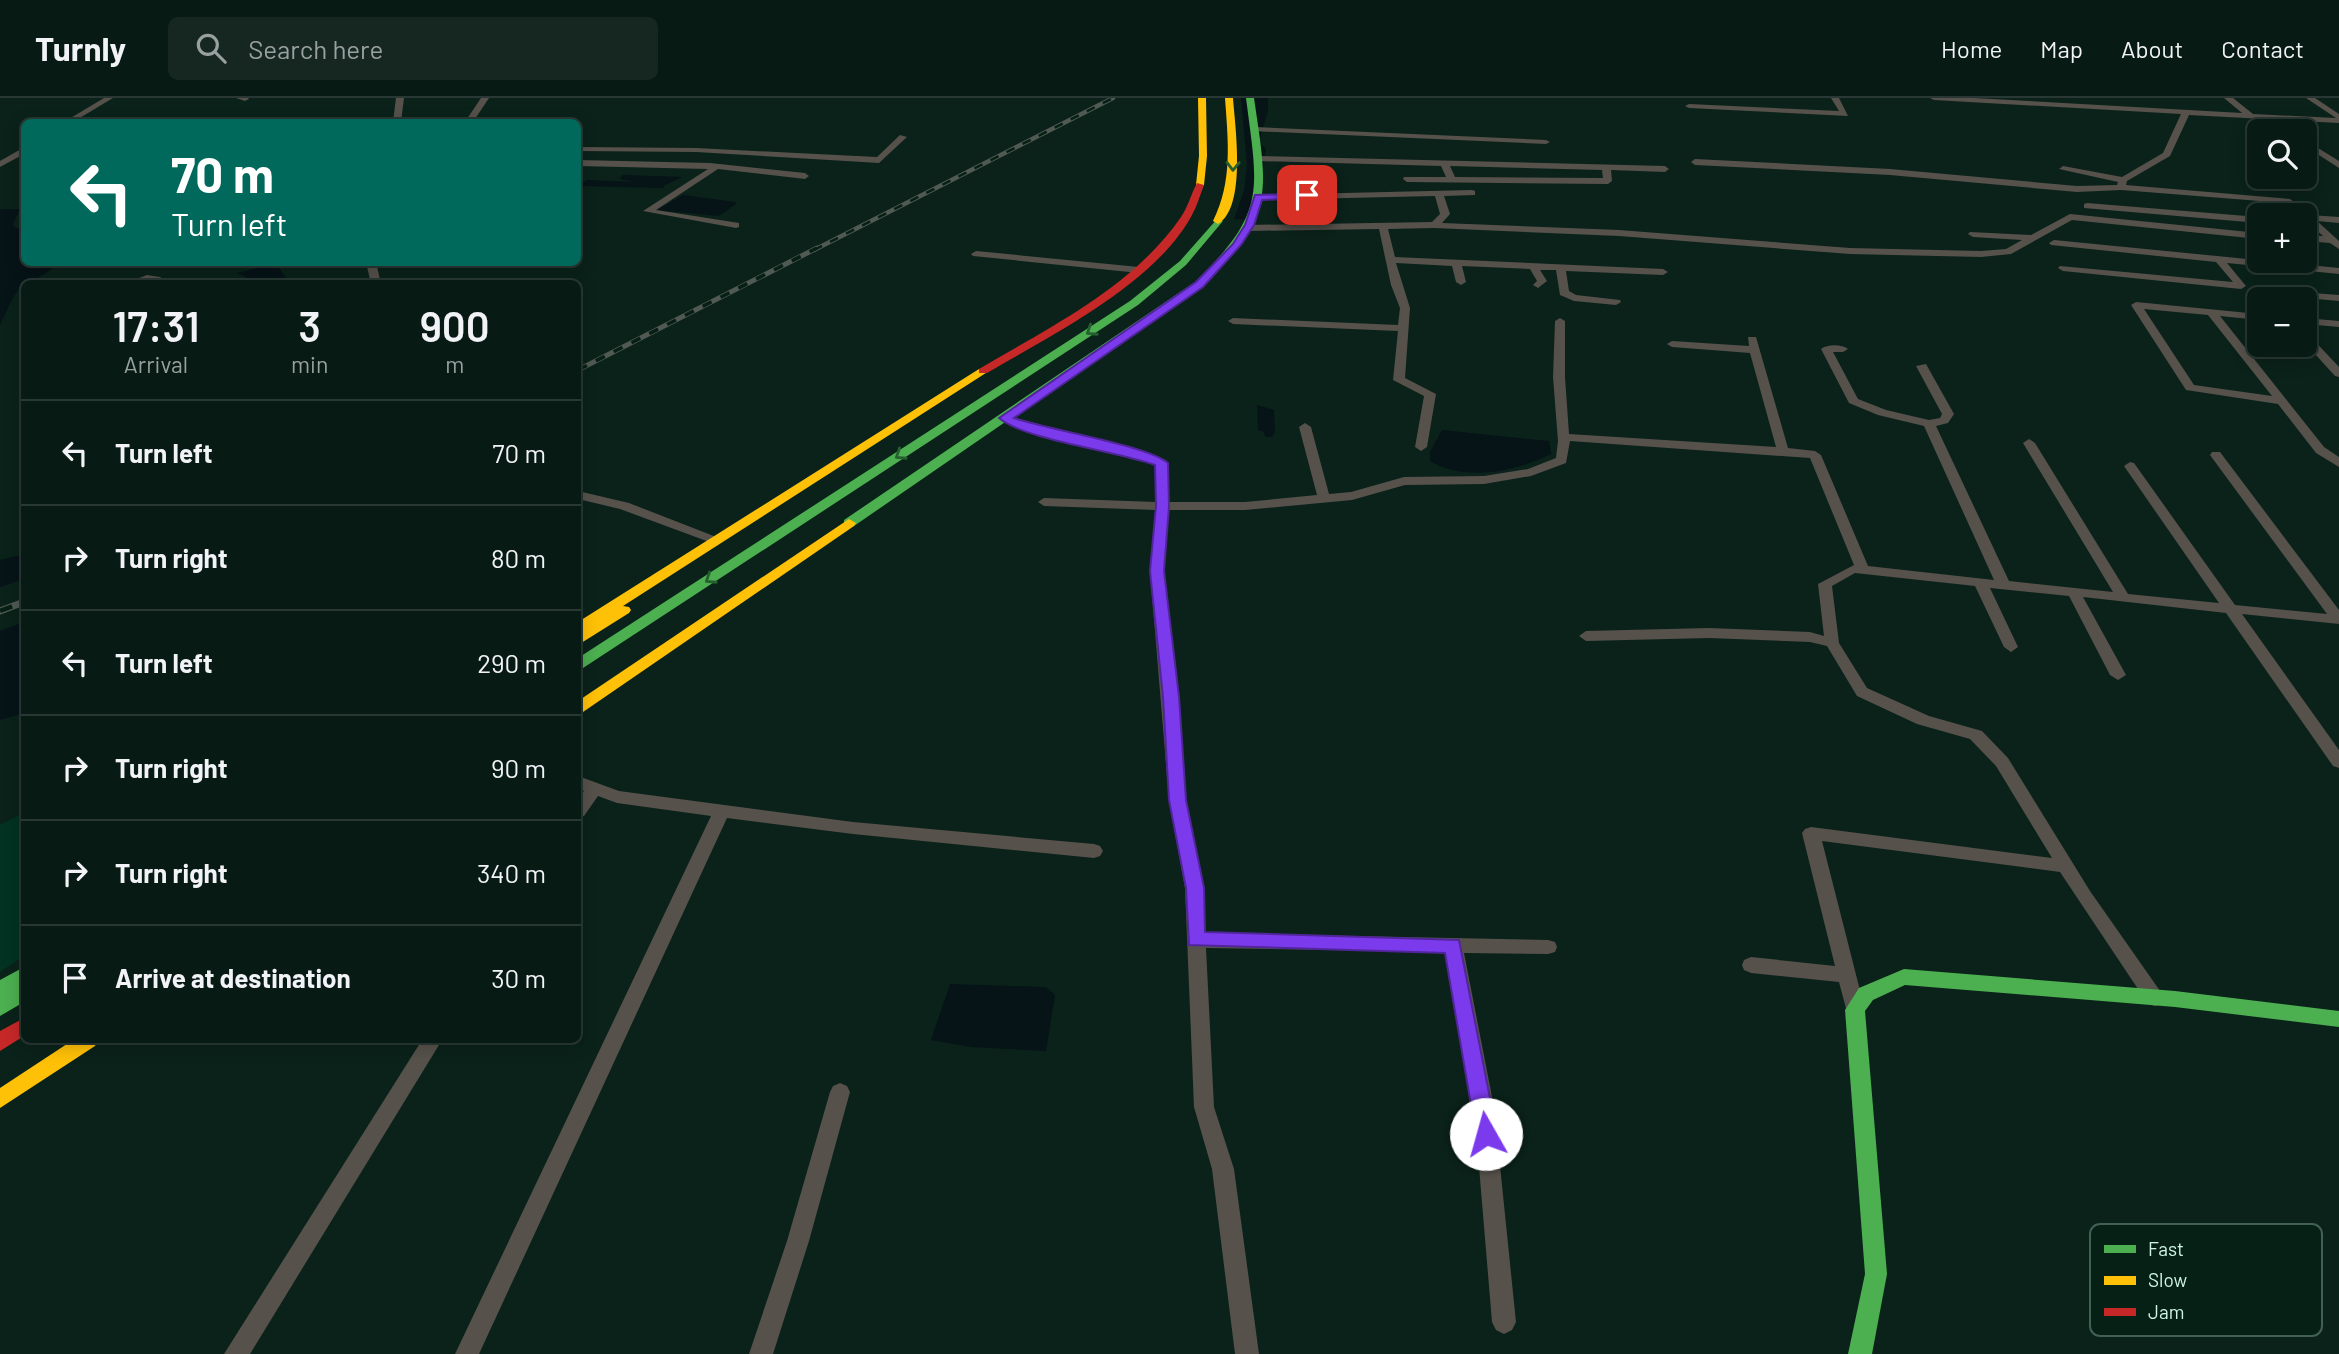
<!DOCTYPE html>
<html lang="en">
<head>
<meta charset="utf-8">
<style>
	body { margin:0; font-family:Barlow,sans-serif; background:#162722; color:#f1f3f6; height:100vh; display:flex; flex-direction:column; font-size:26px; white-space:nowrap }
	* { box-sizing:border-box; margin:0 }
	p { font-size:23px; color:#98a1a0 }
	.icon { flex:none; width:38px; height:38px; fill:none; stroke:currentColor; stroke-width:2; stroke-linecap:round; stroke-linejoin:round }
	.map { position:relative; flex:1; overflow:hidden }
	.sheet { position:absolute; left:21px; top:182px; width:560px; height:763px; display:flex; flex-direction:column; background:#081a14; border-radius:10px; box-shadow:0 4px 18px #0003,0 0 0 2px #293834 }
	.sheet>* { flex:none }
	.guide { position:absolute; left:21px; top:21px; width:560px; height:147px; border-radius:10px; box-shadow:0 4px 18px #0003,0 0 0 2px #293834; background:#00695c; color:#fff; overflow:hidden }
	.fabs { position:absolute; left:2247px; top:21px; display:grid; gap:14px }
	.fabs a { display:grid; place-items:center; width:70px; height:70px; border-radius:10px; background:#081a14; box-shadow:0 4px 18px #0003,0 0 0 2px #293834; font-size:35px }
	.pin { position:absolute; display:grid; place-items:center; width:60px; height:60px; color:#fff; margin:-30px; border-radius:14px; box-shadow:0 4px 10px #0006 }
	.me { position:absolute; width:77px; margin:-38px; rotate:353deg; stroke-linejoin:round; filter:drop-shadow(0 0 5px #0008) }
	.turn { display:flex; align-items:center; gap:24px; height:147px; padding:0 35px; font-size:32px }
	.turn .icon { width:91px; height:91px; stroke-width:2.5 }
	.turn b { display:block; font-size:49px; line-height:60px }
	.eta { display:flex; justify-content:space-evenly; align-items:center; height:119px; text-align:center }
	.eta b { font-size:42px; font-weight:600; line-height:49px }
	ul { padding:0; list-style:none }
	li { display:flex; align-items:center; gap:21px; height:105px; padding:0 35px; border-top:2px solid #293834 }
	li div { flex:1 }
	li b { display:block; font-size:26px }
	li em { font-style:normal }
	header { display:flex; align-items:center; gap:42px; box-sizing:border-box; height:98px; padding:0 35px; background:#081a14; border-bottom:2px solid #293834 }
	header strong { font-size:33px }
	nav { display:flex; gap:38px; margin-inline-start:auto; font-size:24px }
	.search { width:490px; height:63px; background:#162722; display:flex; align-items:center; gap:18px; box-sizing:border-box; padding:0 24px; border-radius:10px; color:#98a1a0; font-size:26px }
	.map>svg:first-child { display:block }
</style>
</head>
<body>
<header>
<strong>Turnly</strong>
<div class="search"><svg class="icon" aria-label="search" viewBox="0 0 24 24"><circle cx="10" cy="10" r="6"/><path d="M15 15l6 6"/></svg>Search here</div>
<nav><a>Home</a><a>Map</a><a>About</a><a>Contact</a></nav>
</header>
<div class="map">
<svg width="2339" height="1256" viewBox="0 0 2339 1256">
	<rect width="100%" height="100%" fill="#0a221a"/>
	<path fill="#013222" d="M 24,715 L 24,858 L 0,874 L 0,727 Z"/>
	<g fill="#061317">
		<path d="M 1241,0 L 1268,0 L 1268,13 L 1259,43 L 1266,51 L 1253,122 L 1234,121 L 1244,93 L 1247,67 Z"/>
		<path d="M 623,77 L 682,79 L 663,88 L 664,90 L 578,88 L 587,82 L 636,84 L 619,81 Z"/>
		<path d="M 683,97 L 735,104 L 736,106 L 719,118 L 657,112 Z"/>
		<path d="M 0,111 L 20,111 L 13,126 L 15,130 L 24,131 L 24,164 L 58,165 C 48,175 38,180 26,186 C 14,191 7,214 0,227 Z"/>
		<path d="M 276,165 L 286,180 C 265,190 255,184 237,175 Z"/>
		<path d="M 1257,307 L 1274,312 L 1275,334 L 1272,339 L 1265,339 L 1264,334 L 1258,332 Z"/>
		<path d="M 1442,332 L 1549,343 L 1551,356 C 1515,374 1466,384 1430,363 L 1430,354 Z"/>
		<path d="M 24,456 L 24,481 L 0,489 L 0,462 Z"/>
		<path d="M 24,524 L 24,615 L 0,622 L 0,533 Z"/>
		<path d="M 950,886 L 1046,889 L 1055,897 L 1046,953 L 971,949 L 931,942 Z"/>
	</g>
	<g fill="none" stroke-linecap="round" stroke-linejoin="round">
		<g fill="#56514b" fill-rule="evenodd">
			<path d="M 104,0 L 113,0 L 73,24 L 64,24 Z"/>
			<path d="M 236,0 L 248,0 L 249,1 L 245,3 Z"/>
			<path d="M 396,0 L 404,0 L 401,24 L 393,24 Z"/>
			<path d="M 481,0 L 489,0 L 473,24 L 465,24 Z"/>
			<path d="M 1831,0 L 1839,0 L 1848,18 L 1689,10 L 1685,8 L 1689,6 L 1839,13 Z"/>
			<path d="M 1930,0 L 1974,0 L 2242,15 L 2224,0 L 2233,0 L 2253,16 L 2336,20 L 2306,0 L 2315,0 L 2339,16 L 2339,25 L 2189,17 L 2170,58 L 2127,83 L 2126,87 L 2290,101 L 2310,117 L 2339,119 L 2339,125 L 2317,123 L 2339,143 L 2339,151 L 2330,145 L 2305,143 L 2305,137 L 2323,138 L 2305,122 L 2305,117 L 2300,117 L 2285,105 L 2121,92 L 2077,94 L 1890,77 L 1695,67 L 1691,64 L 1695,61 L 1890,71 L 2077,88 L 2117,87 L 2118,84 L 2059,71 L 2063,68 L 2122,79 L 2163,55 L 2181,16 L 1934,2 Z"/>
			<path d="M 1255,29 L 1546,42 L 1550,44 L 1546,46 L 1252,33 Z"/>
			<path d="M 900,37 L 907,39 L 879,65 L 696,54 L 578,53 L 578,49 L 696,50 L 877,59 Z"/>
			<path d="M 2305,42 L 2339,63 L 2339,70 L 2305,48 Z"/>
			<path d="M 21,51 L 24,51 L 24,56 L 0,69 L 0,63 Z"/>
			<path d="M 1260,58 L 1665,68 L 1669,71 L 1665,74 L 1611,72 L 1612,83 L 1608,86 L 1407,84 L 1403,81 L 1404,79 L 1446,79 L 1441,68 L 1257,63 L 1257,59 ZM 1450,68 L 1602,72 L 1603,80 L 1455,79 Z"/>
			<path d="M 578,62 L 710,65 L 805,75 L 809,78 L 805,81 L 718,71 L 656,112 L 739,125 L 739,129 L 736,130 L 643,113 L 708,71 L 578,68 Z"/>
			<path d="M 1472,92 L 1475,93 L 1475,97 L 1444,98 L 1450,116 L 1442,125 L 1619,132 L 1850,150 L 1981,153 L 2006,151 L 2022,142 L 1973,139 L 1968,136 L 1970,134 L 2031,137 L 2070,116 L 2259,135 L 2259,141 L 2072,122 L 2011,156 L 1981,159 L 1850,156 L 1619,138 L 1434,130 L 1388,131 L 1395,159 L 1663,171 L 1668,174 L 1663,177 L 1566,173 L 1569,193 L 1576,197 L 1620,202 L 1621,204 L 1616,207 L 1574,203 L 1560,197 L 1556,172 L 1540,172 L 1547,183 L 1538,190 L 1533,187 L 1537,183 L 1530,171 L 1462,168 L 1466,184 L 1461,187 L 1456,184 L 1452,168 L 1396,165 L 1410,210 L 1405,280 L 1436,296 L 1427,349 L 1421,353 L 1415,349 L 1424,298 L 1393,282 L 1398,233 L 1233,226 L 1228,223 L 1233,220 L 1398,227 L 1400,210 L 1391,187 L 1379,131 L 1247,133 L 1242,130 L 1247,127 L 1432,124 L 1440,116 L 1435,98 L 1259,102 L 1255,99 L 1256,97 Z"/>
			<path d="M 2087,105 L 2259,119 L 2259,125 L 2084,110 L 2084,106 Z"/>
			<path d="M 2054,142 L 2339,170 L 2339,176 L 2227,165 L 2246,188 L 2241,191 L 2063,173 L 2058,170 L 2060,168 L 2233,184 L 2216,164 L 2051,147 L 2049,145 Z"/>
			<path d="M 976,153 L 1139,169 L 1144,172 L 1139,175 L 973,158 L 971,156 Z"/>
			<path d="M 366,164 L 376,164 L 381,186 L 371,186 Z"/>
			<path d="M 147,177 L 160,179 L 170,186 L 152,183 L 123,186 Z"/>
			<path d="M 2286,193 L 2339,197 L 2339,203 L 2282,198 L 2281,196 Z"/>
			<path d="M 2136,204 L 2259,216 L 2259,222 L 2220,218 L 2324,349 L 2339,359 L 2339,369 L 2316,355 L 2278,306 L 2186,292 L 2131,207 ZM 2144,211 L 2208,217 L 2272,298 L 2194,287 Z"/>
			<path d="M 1560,220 L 1565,223 L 1565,279 L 1569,336 L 1776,349 L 1750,255 L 1672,249 L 1667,246 L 1672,243 L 1749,248 L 1748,239 L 1756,239 L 1788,350 L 1815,353 L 1821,357 L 1868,468 L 1994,482 L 1924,328 L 1878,317 L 1849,305 L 1821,251 C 1827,246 1842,246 1848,251 L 1843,254 L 1833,254 L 1858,301 L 1886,312 L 1929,322 L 1940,320 L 1942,316 L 1916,268 L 1926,266 L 1954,316 L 1948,325 L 1936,328 L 2009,483 L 2113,494 L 2023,345 L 2029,341 L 2035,345 L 2128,496 L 2219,505 L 2124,368 L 2130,364 L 2134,365 L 2235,507 L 2327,516 L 2210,357 L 2212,354 L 2220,354 L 2339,512 L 2339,526 L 2242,516 L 2339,652 L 2339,670 L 2333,668 L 2226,515 L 2083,499 L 2126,577 L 2118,582 L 2110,577 L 2069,498 L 1990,490 L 2018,549 L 2011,554 L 2004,549 L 1975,488 L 1855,475 L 1832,488 L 1839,545 L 1867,590 L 1929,618 L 1982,633 L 2008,660 L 2090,793 L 2165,900 L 2162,906 L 2155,908 L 2148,906 L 2060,774 L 1822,743 L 1865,912 L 1862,918 L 1855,920 L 1848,918 L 1839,884 L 1751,875 L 1744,872 L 1742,867 L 1744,862 L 1751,859 L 1835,868 L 1802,735 L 1805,731 L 1811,729 L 2052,760 L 1996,668 L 1970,641 L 1917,626 L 1857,598 L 1827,548 L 1810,544 L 1709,540 L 1586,543 L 1579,538 L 1586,533 L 1709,530 L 1810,534 L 1824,538 L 1818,486 L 1854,467 L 1810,360 L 1570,343 L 1566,365 L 1531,378 L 1484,386 L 1405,387 L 1352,402 L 1245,412 L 1169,412 L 1164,473 L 1185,702 L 1203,790 L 1205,835 L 1548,842 L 1555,844 L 1557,849 L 1555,854 L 1548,856 L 1464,855 L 1494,1009 L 1516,1224 L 1512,1232 L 1504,1236 L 1496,1232 L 1492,1224 L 1474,1009 L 1445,854 L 1206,850 L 1214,1009 L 1234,1071 L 1259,1256 L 1235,1256 L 1212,1071 L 1194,1009 L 1185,790 L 1169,702 L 1150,473 L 1156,412 L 1044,408 L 1038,404 L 1044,400 L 1156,404 L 1156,367 L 1020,329 L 999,320 L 1001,318 L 1009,318 L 1166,362 L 1169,404 L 1245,404 L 1317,397 L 1299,329 L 1305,325 L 1311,329 L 1329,396 L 1351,394 L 1404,379 L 1484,378 L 1528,371 L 1556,360 L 1558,343 L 1553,279 L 1555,223 Z"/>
			<path d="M 2305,220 L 2339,223 L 2339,229 L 2305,226 Z"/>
			<path d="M 2305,236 L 2309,237 L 2339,269 L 2339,279 L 2335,278 L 2305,245 Z"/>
			<path d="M 578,393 L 629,405 L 724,442 L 717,446 L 712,445 L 620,411 L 578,401 Z"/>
			<path d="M 578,678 L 619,693 L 853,724 L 1094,746 L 1100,748 L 1103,753 L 1100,758 L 1094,760 L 853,736 L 727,720 L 479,1256 L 455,1256 L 711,718 L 617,705 L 598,698 L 584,718 L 578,720 L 578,702 L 584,693 L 578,690 Z"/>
			<path d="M 422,942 L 442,942 L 250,1256 L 224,1256 Z"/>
			<path d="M 840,985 L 847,988 L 850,994 L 809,1143 L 773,1256 L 749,1256 L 787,1143 L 830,994 L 833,988 Z"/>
		</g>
		<g fill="#4caf50" fill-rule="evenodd">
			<path d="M 1246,0 L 1254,0 C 1268,96 1275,116 1203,188 L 854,428 L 844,428 L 844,422 L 1195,184 C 1267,114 1258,94 1246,0 Z"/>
			<path d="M 1218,120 L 1223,123 L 1186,167 L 1138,207 L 583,570 L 578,572 L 578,560 L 1130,203 L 1180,163 Z"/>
			<path d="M 24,869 L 24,904 L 0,918 L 0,882 Z"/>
			<path d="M 1904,871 L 2175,893 L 2339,913 L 2339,929 L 2175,909 L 1905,887 L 1873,902 L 1865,913 L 1887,1176 L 1872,1256 L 1848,1256 L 1865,1176 L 1845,912 L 1859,890 Z"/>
		</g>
		<g fill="#ffc107" fill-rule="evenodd">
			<path d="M 1198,0 L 1206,0 L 1207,58 L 1204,87 L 1200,90 L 1196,87 L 1199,58 Z"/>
			<path d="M 1225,0 L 1233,0 C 1235,28 1247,109 1218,126 L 1213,123 C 1233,83 1228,43 1225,0 Z"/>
			<path d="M 979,271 L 989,273 L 623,508 L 629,509 L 631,512 L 629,515 L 578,547 L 578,536 L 580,534 L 578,534 L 578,524 Z"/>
			<path d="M 849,421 L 856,425 L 854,428 L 583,614 L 578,615 L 578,603 Z"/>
			<path d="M 73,942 L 98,942 L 95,948 L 0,1010 L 0,990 Z"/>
		</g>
		<g fill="#c62828" fill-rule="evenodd">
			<path d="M 1197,85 L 1204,87 C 1200,97 1197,108 1192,117 C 1155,186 1053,236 987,275 L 979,275 L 979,271 C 1050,229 1133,189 1181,119 C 1188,109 1191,96 1197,85 Z"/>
			<path d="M 24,920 L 24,938 L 0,953 L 0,933 Z"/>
		</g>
		<defs>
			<path id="rail-far2" d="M 814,152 L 1113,0"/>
			<path id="rail-far1" d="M 578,272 L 817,150"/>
			<path id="rail" d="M 0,513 L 24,504"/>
		</defs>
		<use href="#rail-far2" stroke="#515953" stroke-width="4.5"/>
		<use href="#rail-far1" stroke="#515953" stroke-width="5"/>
		<use href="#rail" stroke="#515953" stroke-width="7"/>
		<use href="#rail-far2" stroke="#062016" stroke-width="2.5" stroke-dasharray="9" stroke-linecap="butt"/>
		<use href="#rail-far1" stroke="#062016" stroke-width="3.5" stroke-dasharray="10" stroke-linecap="butt"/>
		<use href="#rail" stroke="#062016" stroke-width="4.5" stroke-dasharray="13" stroke-linecap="butt"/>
	</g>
	<defs><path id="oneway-chevron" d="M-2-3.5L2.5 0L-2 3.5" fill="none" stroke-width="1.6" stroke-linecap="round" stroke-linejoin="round" transform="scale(1.75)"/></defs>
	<g stroke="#266030">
		<use href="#oneway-chevron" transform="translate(1233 68) rotate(91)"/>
		<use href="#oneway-chevron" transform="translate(1091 233) rotate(147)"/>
		<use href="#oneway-chevron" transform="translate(900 357) rotate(147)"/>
		<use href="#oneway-chevron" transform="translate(710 481) rotate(147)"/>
	</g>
	<path fill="#7c3aed" stroke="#51269a" stroke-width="2" d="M 1311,95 L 1307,100 L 1262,102 L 1254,127 L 1241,147 L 1203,189 L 1014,320 C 1048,332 1147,347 1168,365 L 1169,408 L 1164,473 L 1179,599 L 1186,702 L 1204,790 L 1205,834 L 1459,842 L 1497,1036 L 1494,1043 L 1486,1046 L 1479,1043 L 1476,1036 L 1445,855 L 1189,847 L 1186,790 L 1169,702 L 1163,599 L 1150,473 L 1156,408 L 1155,367 C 1117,353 1025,342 999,320 L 1196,184 L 1233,146 L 1245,127 L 1255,97 Z"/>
	<rect x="2090" y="1126" width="232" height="112" rx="10" fill="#062016" stroke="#426054" stroke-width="2"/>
	<rect x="2104" y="1147" width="32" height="8" fill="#4caf50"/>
	<rect x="2104" y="1178" width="32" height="9" fill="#ffc107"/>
	<rect x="2104" y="1210" width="32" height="8" fill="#c62828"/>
	<g font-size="19" fill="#cef5e3">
		<text x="2148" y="1158">Fast</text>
		<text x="2148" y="1189">Slow</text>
		<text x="2148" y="1221">Jam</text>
	</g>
</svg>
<div class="fabs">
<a><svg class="icon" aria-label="search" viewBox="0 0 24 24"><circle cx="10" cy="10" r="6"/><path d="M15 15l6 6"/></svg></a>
<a>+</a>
<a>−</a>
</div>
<div class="pin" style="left:1307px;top:97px;background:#d93025"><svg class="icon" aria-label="arrive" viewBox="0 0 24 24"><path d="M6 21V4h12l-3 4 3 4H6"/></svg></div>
<svg class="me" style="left:1486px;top:1036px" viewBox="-20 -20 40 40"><circle r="19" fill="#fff"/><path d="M0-13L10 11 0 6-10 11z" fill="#7c3aed"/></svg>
<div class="guide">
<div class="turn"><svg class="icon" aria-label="left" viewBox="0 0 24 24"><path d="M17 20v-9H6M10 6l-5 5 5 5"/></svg><div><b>70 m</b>Turn left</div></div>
</div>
<section class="sheet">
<div class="eta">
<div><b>17:31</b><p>Arrival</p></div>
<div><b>3</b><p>min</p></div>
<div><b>900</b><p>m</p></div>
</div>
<ul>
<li><svg class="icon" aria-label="left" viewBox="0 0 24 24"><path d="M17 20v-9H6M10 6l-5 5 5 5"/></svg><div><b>Turn left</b></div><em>70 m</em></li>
<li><svg class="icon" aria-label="right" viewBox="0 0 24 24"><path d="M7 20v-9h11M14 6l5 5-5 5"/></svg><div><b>Turn right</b></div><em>80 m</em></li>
<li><svg class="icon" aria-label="left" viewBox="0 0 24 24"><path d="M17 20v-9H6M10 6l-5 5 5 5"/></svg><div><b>Turn left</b></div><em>290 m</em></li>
<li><svg class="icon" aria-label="right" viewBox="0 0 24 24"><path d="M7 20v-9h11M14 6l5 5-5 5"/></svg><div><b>Turn right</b></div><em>90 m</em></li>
<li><svg class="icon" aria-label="right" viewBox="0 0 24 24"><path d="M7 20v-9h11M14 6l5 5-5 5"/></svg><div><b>Turn right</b></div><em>340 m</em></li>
<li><svg class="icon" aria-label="arrive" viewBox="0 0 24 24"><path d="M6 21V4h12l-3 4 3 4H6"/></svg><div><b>Arrive at destination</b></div><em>30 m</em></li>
</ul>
</section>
</div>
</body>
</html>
